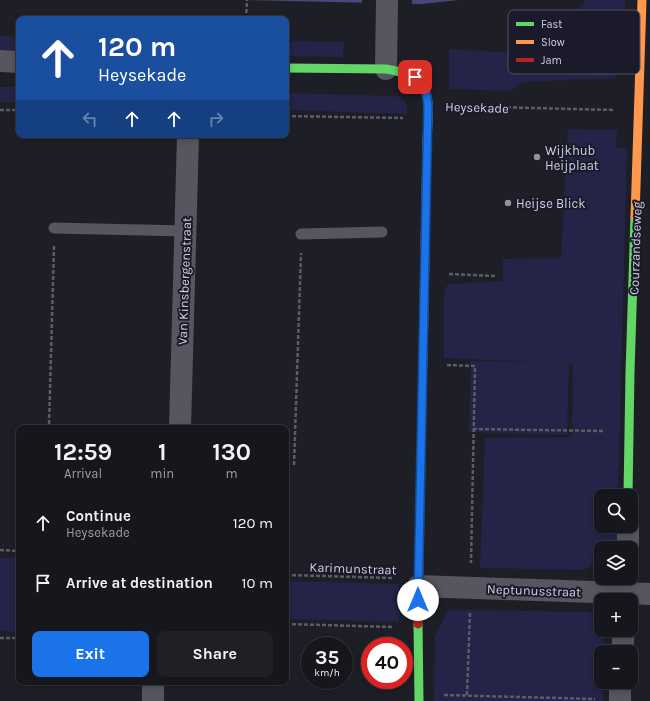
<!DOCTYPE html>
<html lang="en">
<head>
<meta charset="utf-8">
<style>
	body { margin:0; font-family:Karla,sans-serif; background:#1f1f26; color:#f1f3f6; height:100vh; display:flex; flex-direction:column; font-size:15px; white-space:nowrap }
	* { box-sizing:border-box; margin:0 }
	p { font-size:13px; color:#9e9fa4 }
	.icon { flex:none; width:22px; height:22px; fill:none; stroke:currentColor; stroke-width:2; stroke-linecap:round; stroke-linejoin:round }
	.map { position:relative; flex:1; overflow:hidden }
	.panel { position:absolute; left:16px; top:425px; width:273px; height:260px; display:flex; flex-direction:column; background:#16161d; border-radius:8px; box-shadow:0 2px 6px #0003,0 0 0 1px #35353b }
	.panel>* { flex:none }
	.top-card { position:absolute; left:16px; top:16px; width:273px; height:122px; border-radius:8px; box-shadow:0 2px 6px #0003,0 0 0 1px #35353b; background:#1a4fa0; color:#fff; overflow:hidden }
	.buttons { position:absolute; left:594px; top:489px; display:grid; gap:8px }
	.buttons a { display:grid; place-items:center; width:44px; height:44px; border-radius:8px; background:#16161d; box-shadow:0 2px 6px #0003,0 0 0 1px #35353b; font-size:20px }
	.speed { position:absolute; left:301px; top:637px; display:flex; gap:8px; font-size:20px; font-weight:700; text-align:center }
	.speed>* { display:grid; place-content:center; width:52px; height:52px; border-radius:50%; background:#16161d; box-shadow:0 2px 6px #0003,0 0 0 1px #35353b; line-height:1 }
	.speed small { font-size:10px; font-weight:400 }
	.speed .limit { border:6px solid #d22; background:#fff; color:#111 }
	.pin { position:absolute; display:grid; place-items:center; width:34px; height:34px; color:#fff; margin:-17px; border-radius:8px; box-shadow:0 2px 6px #0006 }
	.me { position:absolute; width:44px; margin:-22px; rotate:0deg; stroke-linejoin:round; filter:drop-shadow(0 0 3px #0008) }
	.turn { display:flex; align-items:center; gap:14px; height:84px; padding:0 16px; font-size:18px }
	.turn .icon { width:52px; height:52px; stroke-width:2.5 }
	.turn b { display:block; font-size:28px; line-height:34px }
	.lanes { display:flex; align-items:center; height:38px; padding:0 16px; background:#0003; justify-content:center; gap:20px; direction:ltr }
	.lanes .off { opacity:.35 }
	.eta { display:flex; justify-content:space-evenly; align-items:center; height:68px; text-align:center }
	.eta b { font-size:24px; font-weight:700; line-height:28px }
	.cta { display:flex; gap:8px; margin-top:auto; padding:8px 16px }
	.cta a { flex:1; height:46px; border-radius:8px; background:#1a73e8; color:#fff; font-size:16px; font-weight:700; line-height:46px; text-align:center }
	.cta a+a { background:#1f1f26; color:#f1f3f6 }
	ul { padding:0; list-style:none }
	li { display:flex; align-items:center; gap:12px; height:60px; padding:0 16px }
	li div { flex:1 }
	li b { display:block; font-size:15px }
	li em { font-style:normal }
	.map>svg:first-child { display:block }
</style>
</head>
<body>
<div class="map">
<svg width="650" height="701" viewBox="0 0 650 701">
	<rect width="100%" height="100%" fill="#1e1e27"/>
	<g fill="#252347">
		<path d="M 586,0 L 626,0 L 615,78 L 522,82 L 510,91 L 449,89 L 449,49 L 512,53 C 523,44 536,41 548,34 C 563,24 574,14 586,0 Z"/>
		<path d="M 0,36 L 19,37 L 19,50 L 0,50 Z"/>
		<path d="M 286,41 L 344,42 L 343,57 L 286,56 Z"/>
		<path d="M 0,87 L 19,87 L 19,103 L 0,102 Z"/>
		<path d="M 286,93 L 398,96 C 406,101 408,105 407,114 L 286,110 Z"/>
		<path d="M 568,129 L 617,130 L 616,147 L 627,148 L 618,496 L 601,496 L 601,526 L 618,526 L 617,548 L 601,548 L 601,560 L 584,570 L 480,568 L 485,438 L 572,437 L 573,364 L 569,364 L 567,435 L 469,432 L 471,361 L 542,362 L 444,358 L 444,292 L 448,284 L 503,281 L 503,259 L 561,258 Z"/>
		<path d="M 0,558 L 19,558 L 19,632 L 0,631 Z"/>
		<path d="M 286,581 L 399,584 L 399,622 L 286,619 Z"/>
		<path d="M 448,610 L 601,612 L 601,630 L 604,630 L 604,652 L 601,652 L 601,682 L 604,682 L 603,701 L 434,701 L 435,636 Z"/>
	</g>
	<path fill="#49487a" d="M 248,0 L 458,0 L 422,4 Z"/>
	<path fill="#1e1e27" d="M 362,0 L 412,0 L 412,5 L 362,4 Z"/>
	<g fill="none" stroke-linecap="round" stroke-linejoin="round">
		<g stroke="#5c5c64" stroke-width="2.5" stroke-dasharray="4 2" stroke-linecap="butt">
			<path d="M 246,19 L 247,0"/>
			<path d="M 453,106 L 614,110"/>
			<path d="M 0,110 L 19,110"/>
			<path d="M 286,116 L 403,118"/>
			<path d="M 54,246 L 49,426 L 75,428"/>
			<path d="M 449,274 L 497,276"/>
			<path d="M 447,365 L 475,366 L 471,563"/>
			<path d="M 473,429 L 605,431"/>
			<path d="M 294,465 L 301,253"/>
			<path d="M 0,550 L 19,551"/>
			<path d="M 286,575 L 393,578"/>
			<path d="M 286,624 L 393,627"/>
			<path d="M 0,638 L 19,638"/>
			<path d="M 444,695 L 595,699"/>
			<path d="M 467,695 L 470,612"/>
		</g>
		<g stroke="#55565f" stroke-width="11">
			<path d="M 54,228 L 185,231"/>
			<path d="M 301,234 L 382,232"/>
		</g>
		<g stroke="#55565f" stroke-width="22">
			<path d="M 0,61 L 19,62"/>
			<path d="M 386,69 L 387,0"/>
			<path d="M 180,428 L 188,135"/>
			<path d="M 628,526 L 628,548"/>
			<path d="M 418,586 L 650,594"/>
			<path d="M 622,652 L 624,630"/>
			<path d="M 153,701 L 153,682"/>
			<path d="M 620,701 L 620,682"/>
		</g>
		<g stroke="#63d668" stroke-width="9">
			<path d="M 286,68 L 386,69 C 438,77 428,102 427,144"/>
			<path d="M 628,496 L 630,372 L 635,217"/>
			<path d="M 418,624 L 419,701"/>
		</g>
		<g stroke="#ff974d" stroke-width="9">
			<path d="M 635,217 L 642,0"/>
			<path d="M 423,362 L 427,144"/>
		</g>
		<path stroke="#b3261e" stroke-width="9" d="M 418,624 L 423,362"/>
	</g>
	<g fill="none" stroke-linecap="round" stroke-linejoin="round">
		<defs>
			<path id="route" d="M 415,77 L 425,87 L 428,105 L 418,600"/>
		</defs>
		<use href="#route" stroke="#114b97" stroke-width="10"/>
		<use href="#route" stroke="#1a73e8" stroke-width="7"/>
	</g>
	<g fill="#92929d" stroke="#1a1a2b" stroke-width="1.5">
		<circle cx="537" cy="157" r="4"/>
		<circle cx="508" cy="203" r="4"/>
	</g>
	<g text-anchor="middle" stroke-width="4" stroke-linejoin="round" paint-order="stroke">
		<g font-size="13" fill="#d0d0dc" stroke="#1a1a2b">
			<text transform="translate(477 107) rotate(2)" y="5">Heysekade</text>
			<text transform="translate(635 248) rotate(-88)" y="5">Courzandseweg</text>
			<text transform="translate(184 281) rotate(-88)" y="5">Van Kinsbergenstraat</text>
			<text transform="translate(353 568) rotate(2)" y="5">Karimunstraat</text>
			<text transform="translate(534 590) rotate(2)" y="5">Neptunusstraat</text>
		</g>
		<g font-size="13" fill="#d0d0dc" stroke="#1a1a2b" text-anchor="start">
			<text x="545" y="155">Wijkhub<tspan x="545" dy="15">Heijplaat</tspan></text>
			<text x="516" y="208">Heijse Blick</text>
		</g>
	</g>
	<rect x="508" y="10" width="132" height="64" rx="6" fill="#1a1a2b" stroke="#515160" stroke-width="1"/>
	<rect x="516" y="22" width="18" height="4" fill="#63d668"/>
	<rect x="516" y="40" width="18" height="4" fill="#ff974d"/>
	<rect x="516" y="58" width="18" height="4" fill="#b3261e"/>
	<g font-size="11" fill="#d0d0dc">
		<text x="541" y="28">Fast</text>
		<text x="541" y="46">Slow</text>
		<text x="541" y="64">Jam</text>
	</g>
</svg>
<div class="buttons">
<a><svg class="icon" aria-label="search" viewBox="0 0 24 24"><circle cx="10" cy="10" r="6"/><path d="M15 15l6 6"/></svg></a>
<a><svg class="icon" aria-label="layers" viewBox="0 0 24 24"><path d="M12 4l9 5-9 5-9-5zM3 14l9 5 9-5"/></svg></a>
<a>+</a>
<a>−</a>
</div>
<div class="speed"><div>35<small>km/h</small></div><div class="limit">40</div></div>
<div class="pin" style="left:415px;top:77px;background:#d93025"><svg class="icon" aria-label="arrive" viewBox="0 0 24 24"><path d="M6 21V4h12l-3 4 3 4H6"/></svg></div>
<svg class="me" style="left:418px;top:600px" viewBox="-20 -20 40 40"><circle r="19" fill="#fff"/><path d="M0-13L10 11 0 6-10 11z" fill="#1a73e8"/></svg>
<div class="top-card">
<div class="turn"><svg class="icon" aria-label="ahead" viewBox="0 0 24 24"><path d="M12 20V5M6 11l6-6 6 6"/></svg><div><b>120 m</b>Heysekade</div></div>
<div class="lanes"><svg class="icon off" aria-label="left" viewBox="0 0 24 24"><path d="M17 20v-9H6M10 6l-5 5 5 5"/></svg><svg class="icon" aria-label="ahead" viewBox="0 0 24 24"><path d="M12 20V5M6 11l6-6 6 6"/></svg><svg class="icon" aria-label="ahead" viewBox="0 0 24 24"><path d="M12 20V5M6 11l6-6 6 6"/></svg><svg class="icon off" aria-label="right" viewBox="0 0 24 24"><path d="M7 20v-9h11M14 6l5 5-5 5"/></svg></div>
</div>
<section class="panel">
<div class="eta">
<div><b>12:59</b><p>Arrival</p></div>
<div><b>1</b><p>min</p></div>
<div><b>130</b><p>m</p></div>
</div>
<ul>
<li><svg class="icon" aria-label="ahead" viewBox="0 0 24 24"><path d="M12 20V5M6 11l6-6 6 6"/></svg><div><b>Continue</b><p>Heysekade</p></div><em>120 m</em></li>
<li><svg class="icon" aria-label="arrive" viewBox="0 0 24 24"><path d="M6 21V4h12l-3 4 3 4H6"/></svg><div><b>Arrive at destination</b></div><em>10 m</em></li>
</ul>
<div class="cta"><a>Exit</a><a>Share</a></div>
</section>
</div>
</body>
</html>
